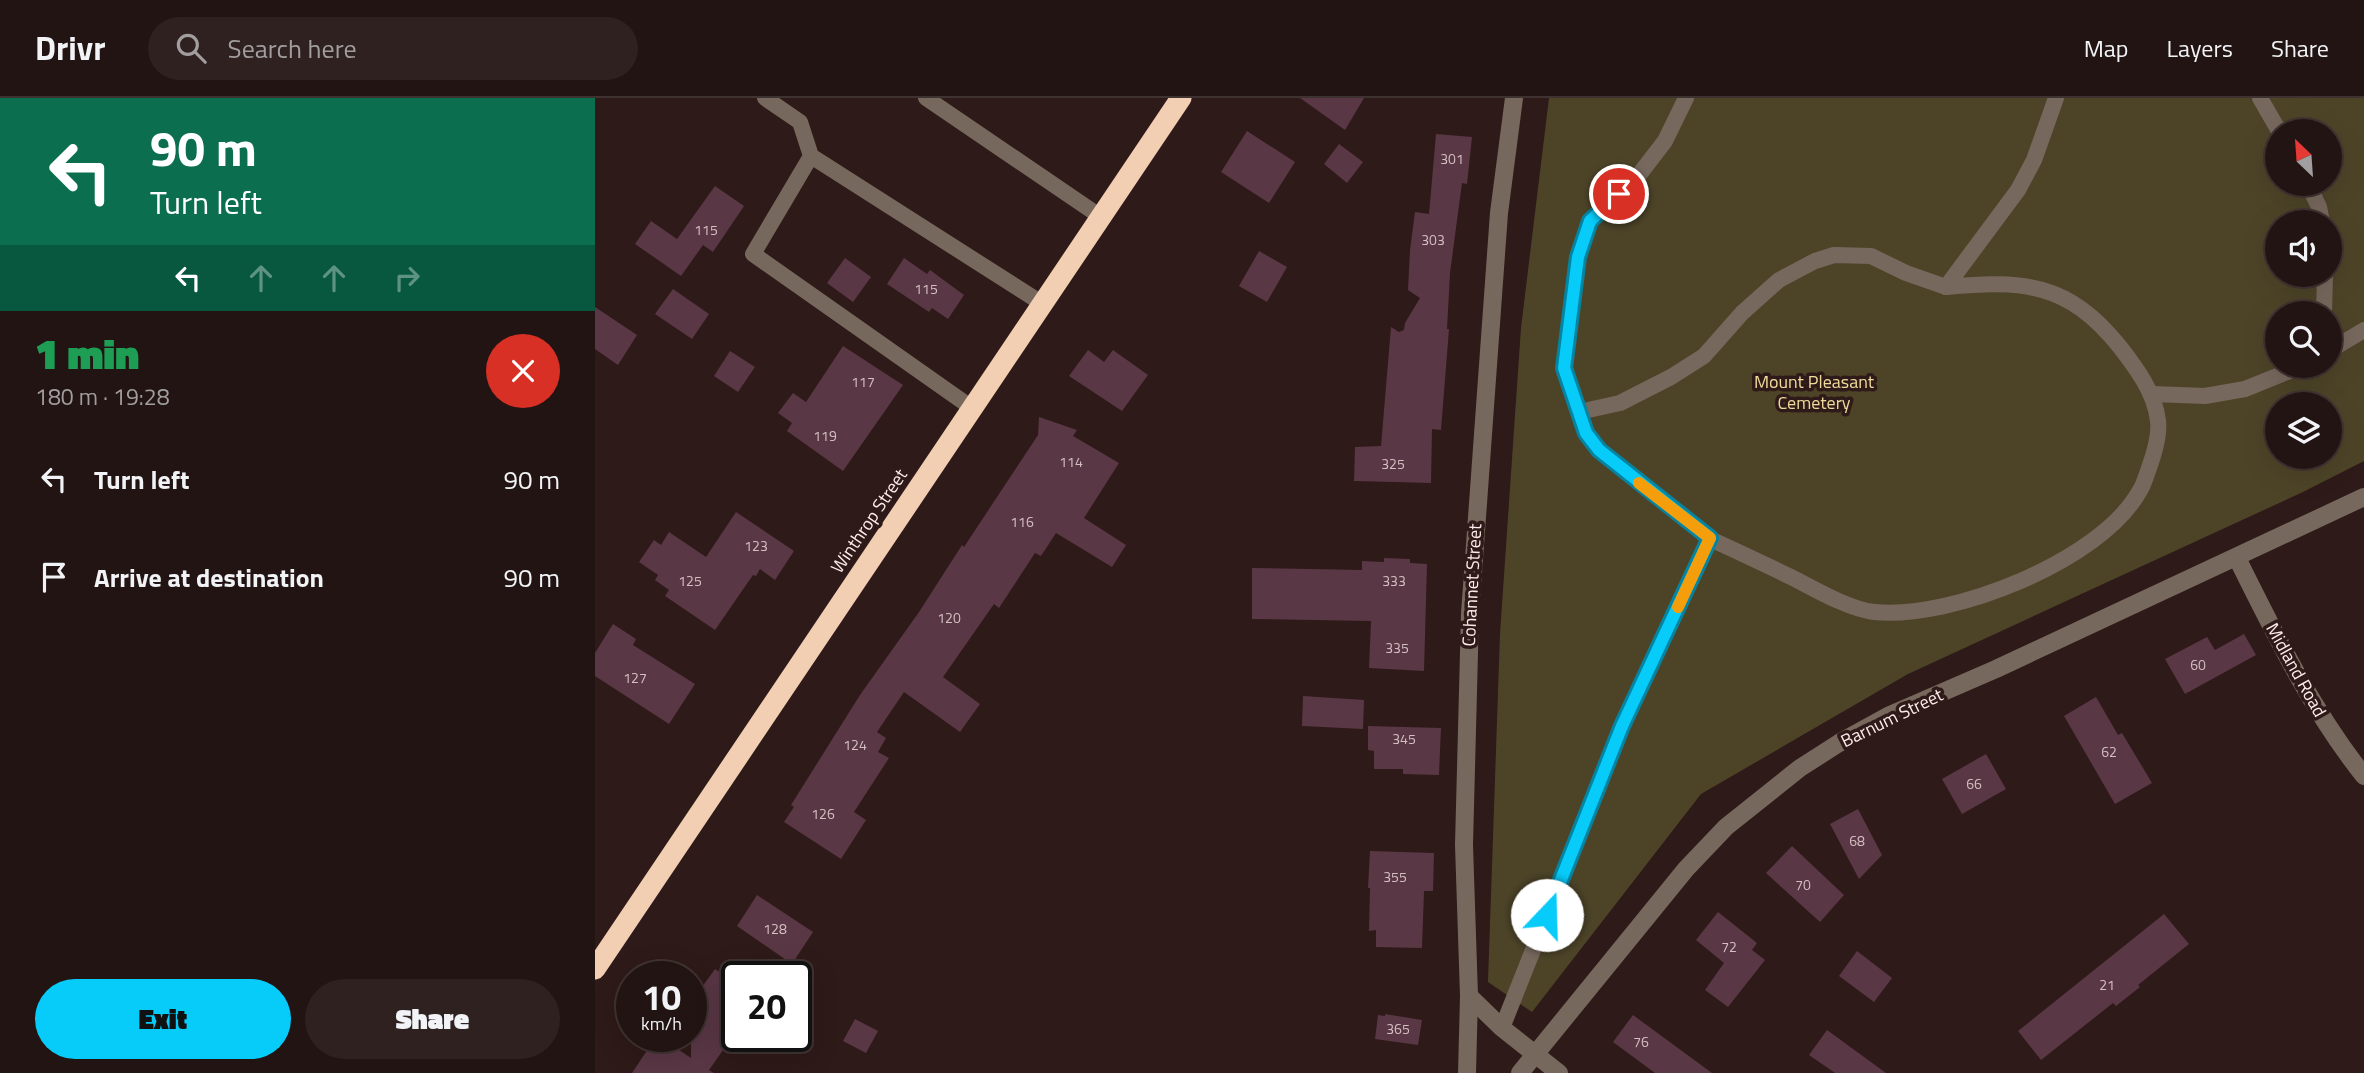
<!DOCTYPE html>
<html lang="en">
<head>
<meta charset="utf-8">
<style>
	body { margin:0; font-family:"Titillium Web",sans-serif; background:#2e2120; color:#f1f3f6; height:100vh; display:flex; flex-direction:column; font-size:26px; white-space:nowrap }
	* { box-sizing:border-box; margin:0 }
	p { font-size:23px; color:#a29e9f }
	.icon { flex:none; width:38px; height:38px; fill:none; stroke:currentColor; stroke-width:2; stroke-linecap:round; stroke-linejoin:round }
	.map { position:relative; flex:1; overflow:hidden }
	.side { display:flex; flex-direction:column; background:#221412; width:595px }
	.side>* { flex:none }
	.top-card { background:#0b6e4f; color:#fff; overflow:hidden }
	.needle { width:46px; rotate:335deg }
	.tools { position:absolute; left:1670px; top:21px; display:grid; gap:14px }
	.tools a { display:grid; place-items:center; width:77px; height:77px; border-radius:50%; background:#221412; box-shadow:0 7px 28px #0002,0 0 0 2px #3f3332; font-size:35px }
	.speed { position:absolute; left:21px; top:863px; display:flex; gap:14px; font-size:35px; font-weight:700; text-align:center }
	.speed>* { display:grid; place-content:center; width:91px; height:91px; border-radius:50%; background:#221412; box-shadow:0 7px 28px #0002,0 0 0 2px #3f3332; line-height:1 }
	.speed small { font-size:18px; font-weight:400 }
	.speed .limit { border:4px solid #111; border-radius:10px; background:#fff; color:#111 }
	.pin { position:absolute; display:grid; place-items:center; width:60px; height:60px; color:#fff; margin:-30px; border:4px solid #fff; border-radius:50%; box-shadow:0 2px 7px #0007 }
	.me { position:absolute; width:77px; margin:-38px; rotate:21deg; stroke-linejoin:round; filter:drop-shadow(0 0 5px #0008) }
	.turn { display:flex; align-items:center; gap:24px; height:147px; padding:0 35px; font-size:32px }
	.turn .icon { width:91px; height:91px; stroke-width:2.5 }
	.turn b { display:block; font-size:49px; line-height:60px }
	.lanes { display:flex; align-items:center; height:66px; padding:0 35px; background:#0003; justify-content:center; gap:35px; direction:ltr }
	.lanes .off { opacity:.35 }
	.round { display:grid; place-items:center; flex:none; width:74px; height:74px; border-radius:37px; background:#2e2120 }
	.head { display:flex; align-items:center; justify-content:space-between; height:119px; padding:0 35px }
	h1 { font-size:42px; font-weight:800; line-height:52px; color:#1e9e55 }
	.action { display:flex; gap:14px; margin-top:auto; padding:14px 35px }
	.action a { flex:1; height:80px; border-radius:42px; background:#07cbf9; color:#111; font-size:28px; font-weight:800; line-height:80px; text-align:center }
	.action a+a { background:#2e2120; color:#f1f3f6 }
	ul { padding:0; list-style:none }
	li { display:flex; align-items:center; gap:21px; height:98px; padding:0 35px }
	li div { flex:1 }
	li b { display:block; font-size:26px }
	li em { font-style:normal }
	header { display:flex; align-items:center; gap:42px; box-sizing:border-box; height:98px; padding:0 35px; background:#221412; border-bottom:2px solid #3f3332 }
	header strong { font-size:33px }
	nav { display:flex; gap:38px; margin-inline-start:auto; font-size:24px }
	.search { width:490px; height:63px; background:#2e2120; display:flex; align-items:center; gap:18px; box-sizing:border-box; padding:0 24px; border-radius:38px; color:#a29e9f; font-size:26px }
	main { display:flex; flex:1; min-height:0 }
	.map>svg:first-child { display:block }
</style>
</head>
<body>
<header>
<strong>Drivr</strong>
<div class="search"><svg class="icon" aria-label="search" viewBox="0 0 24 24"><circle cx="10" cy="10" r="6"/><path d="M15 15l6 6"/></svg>Search here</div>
<nav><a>Map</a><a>Layers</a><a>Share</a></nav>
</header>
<main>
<section class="side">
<div class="top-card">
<div class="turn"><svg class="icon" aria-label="left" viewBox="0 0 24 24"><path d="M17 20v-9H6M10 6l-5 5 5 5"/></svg><div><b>90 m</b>Turn left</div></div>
<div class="lanes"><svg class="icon" aria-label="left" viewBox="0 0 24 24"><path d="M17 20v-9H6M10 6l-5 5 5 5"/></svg><svg class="icon off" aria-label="ahead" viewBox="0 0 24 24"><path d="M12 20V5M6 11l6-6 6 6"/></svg><svg class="icon off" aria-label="ahead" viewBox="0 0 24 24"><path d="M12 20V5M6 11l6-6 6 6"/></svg><svg class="icon off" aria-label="right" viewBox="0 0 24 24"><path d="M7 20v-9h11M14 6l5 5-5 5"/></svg></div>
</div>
<div class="head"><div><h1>1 min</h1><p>180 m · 19:28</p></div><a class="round" style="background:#d93025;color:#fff"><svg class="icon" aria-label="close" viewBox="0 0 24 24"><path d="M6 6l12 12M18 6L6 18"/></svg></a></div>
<ul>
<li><svg class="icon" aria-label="left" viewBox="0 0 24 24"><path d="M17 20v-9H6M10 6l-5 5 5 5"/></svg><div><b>Turn left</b></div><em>90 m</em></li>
<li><svg class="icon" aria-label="arrive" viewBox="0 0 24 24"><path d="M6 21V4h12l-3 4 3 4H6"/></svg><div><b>Arrive at destination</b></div><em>90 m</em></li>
</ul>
<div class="action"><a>Exit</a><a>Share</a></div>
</section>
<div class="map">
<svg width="1769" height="975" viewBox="0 0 1769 975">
	<rect width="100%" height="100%" fill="#2e1a18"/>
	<path fill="#4d4428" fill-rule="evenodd" d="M 954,0 L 1769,0 L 1769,363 L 1708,394 L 1313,576 L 1106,696 L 937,914 L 893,884 L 905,536 L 926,230 ZM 1682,33 L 1734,33 L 1734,86 L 1682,86 ZM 1682,124 L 1734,124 L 1734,177 L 1682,177 ZM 1682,215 L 1734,215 L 1734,268 L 1682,268 ZM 1682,306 L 1734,306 L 1734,359 L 1682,359 Z"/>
	<g fill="#5a3745">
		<path d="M 705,0 L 769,0 L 750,32 Z"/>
		<path d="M 652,33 L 700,64 L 674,105 L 626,74 Z"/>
		<path d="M 841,36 L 877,39 L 872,86 L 867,85 L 855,175 L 852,231 L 854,231 L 846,332 L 837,331 L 836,385 L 759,383 L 760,349 L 786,348 L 796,229 L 804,234 L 809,232 L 810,225 L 825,200 L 813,192 L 815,152 L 820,114 L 834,116 Z"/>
		<path d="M 744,46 L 768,64 L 752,85 L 729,66 Z"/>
		<path d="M 120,88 L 149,108 L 118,154 L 108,147 L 86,178 L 40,146 L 56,123 L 82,141 Z"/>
		<path d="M 664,153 L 692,169 L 672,204 L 644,188 Z"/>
		<path d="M 250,160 L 276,179 L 258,204 L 232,185 Z"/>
		<path d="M 309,160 L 332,176 L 335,172 L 369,197 L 353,221 L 337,210 L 334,214 L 292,186 Z"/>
		<path d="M 78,191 L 114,216 L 97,241 L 60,216 Z"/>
		<path d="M 0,209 L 42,237 L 23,267 L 0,251 Z"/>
		<path d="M 248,248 L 308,287 L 248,373 L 192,333 L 197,325 L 183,315 L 198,295 L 211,304 Z"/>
		<path d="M 493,252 L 509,264 L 518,252 L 553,277 L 527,313 L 474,278 Z"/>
		<path d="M 135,253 L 160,269 L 143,294 L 119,278 Z"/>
		<path d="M 444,319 L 482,332 L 478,338 L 524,365 L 489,420 L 531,447 L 517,469 L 461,435 L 446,458 L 440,455 L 404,510 L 399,506 L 348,579 L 385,606 L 365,634 L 309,594 L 282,634 L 291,640 L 283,654 L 294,660 L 259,714 L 271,722 L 246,761 L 189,724 L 199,709 L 196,707 L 265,597 L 324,514 L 367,447 L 369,449 L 443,337 Z"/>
		<path d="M 141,414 L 199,453 L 180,482 L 165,471 L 161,478 L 158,477 L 120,532 L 70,498 L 74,492 L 60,482 L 63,477 L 44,464 L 59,442 L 66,447 L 74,434 L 111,459 Z"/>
		<path d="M 789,460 L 815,461 L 815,465 L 832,466 L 829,573 L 774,570 L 776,523 L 657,521 L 657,470 L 767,472 L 767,463 L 789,464 Z"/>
		<path d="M 18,526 L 41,541 L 38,547 L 100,586 L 74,626 L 0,578 L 0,555 Z"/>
		<path d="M 1649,536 L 1661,557 L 1590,596 L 1570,561 L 1612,539 L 1620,552 Z"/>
		<path d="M 708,598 L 769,602 L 768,631 L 707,628 Z"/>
		<path d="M 1501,599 L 1523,637 L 1527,635 L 1557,685 L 1520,706 L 1469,618 Z"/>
		<path d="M 773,628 L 846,630 L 844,677 L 808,676 L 808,671 L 779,671 L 779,653 L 773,652 Z"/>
		<path d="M 1391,656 L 1411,691 L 1367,716 L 1347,681 Z"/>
		<path d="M 1263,711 L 1287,757 L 1264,781 L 1235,726 Z"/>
		<path d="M 1197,748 L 1249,797 L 1225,824 L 1171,775 Z"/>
		<path d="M 775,753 L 839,755 L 838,793 L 829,793 L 827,850 L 781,849 L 781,832 L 774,833 L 775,790 L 773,790 Z"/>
		<path d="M 162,797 L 218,834 L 197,866 L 142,828 Z"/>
		<path d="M 1123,814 L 1162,845 L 1157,852 L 1170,862 L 1133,909 L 1110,892 L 1129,865 L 1101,842 Z"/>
		<path d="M 1569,816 L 1594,846 L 1543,887 L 1545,889 L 1521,908 L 1518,905 L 1446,962 L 1423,933 Z"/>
		<path d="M 1262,853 L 1297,880 L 1279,904 L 1244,878 Z"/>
		<path d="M 120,871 L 142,886 L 142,932 L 114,972 L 119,975 L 37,975 L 57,945 L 64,950 L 69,942 L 96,960 L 96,881 L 107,889 Z"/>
		<path d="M 790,916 L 827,922 L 823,947 L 780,941 L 783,917 L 790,918 Z"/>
		<path d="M 1038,917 L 1117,975 L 1060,975 L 1018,944 Z"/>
		<path d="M 260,921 L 283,933 L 271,955 L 248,943 Z"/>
		<path d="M 1232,932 L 1291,975 L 1240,975 L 1214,957 Z"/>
	</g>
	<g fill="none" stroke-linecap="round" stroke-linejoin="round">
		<g stroke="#77685d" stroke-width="16">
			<path d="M 170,0 L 205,24 L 216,58 L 448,206"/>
			<path d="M 331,0 L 506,119"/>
			<path d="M 1091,0 L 1070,43 L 1040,82 L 995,123 L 983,159 L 969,270 L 991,335 L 1004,352 L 1115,441"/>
			<path d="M 1665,0 L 1684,33"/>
			<path d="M 216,58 L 158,156 L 377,310"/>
			<path d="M 1713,86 L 1724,109 L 1727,124"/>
			<path d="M 1729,215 L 1730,177"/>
			<path d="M 1734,253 L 1769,232"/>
			<path d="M 1557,296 L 1610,298 L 1650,291 L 1707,268"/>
			<path d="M 984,314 L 1025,305 L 1076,279 L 1109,258 L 1147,215 L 1184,182 L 1220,163 L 1239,157 L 1276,158 L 1311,175 L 1351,189"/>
			<path d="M 907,930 L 1027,628 L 1115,441 C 1142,453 1169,466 1196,479 C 1220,491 1253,511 1279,514 C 1356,522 1505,463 1544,394 C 1549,387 1551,378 1554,370 C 1559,356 1565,337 1563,323 C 1560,295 1542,271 1525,249 C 1473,184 1428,182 1351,189 L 1423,92 L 1439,62 L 1461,0"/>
		</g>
		<g stroke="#77685d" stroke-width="18">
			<path d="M 1642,460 C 1680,536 1716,611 1769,678"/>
			<path d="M 874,898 L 907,930 L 964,975"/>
			<path d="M 872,975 L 874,898 L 869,747 L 875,516 L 904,115 L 919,0"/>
			<path d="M 925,975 L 1091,771 L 1131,729 L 1205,670 L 1244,645 L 1295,617 L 1401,571 L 1769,399"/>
		</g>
		<path stroke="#f2ceb3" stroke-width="21" d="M 0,871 L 586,0"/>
	</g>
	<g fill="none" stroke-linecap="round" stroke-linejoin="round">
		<defs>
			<path id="route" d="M 952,817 L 1027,628 L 1115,440 L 1004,352 L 991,335 L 969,270 L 983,159 L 995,123 L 1024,96"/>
		</defs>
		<use href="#route" stroke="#0584a2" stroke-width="18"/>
		<use href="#route" stroke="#07cbf9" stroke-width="12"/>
		<path stroke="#f59e0b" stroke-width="12" d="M 1044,385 L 1115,440 L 1083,509"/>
	</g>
	<g text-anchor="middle" stroke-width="7" stroke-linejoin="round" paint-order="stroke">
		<g font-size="14" fill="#d4c0c2">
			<text x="857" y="66">301</text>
			<text x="111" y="137">115</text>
			<text x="838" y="147">303</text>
			<text x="331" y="196">115</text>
			<text x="268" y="289">117</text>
			<text x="230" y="343">119</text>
			<text x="476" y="369">114</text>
			<text x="798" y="371">325</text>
			<text x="427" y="429">116</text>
			<text x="161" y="453">123</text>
			<text x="95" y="488">125</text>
			<text x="799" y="488">333</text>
			<text x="354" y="525">120</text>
			<text x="802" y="555">335</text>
			<text x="1603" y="572">60</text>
			<text x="40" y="585">127</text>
			<text x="809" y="646">345</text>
			<text x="260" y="652">124</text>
			<text x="1514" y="659">62</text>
			<text x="1379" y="691">66</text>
			<text x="228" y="721">126</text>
			<text x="1262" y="748">68</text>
			<text x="800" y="784">355</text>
			<text x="1208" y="792">70</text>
			<text x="180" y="836">128</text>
			<text x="1134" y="854">72</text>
			<text x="1512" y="892">21</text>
			<text x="803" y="936">365</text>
			<text x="1046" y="949">76</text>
		</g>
		<g font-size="18" fill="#f0db9b" stroke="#2e1a18">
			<text x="1219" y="290">Mount Pleasant<tspan x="1219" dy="21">Cemetery</tspan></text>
		</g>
		<g font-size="18" fill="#fcedec" stroke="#2e1a18">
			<text transform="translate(274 423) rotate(-56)" y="6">Winthrop Street</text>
			<text transform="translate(877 487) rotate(-87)" y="6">Cohannet Street</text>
			<text transform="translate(1701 572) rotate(61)" y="6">Midland Road</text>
			<text transform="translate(1297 620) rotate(-26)" y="6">Barnum Street</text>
		</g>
	</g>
</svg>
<div class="tools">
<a><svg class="needle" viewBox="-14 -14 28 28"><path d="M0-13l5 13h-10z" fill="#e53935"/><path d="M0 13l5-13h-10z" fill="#a29e9f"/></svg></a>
<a><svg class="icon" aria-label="sound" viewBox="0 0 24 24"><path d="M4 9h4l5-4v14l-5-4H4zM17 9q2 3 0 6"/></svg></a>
<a><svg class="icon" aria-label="search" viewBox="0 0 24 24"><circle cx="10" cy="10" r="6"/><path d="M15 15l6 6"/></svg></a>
<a><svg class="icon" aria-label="layers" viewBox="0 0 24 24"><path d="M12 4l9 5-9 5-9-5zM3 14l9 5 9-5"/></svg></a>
</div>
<div class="speed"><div>10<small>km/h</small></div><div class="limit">20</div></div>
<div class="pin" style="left:1024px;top:96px;background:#d93025"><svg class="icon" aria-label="arrive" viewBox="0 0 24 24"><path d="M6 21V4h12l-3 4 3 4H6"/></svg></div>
<svg class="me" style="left:952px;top:817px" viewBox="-20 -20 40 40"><circle r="19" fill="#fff"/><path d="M0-13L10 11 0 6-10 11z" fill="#07cbf9"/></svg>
</div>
</main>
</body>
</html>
